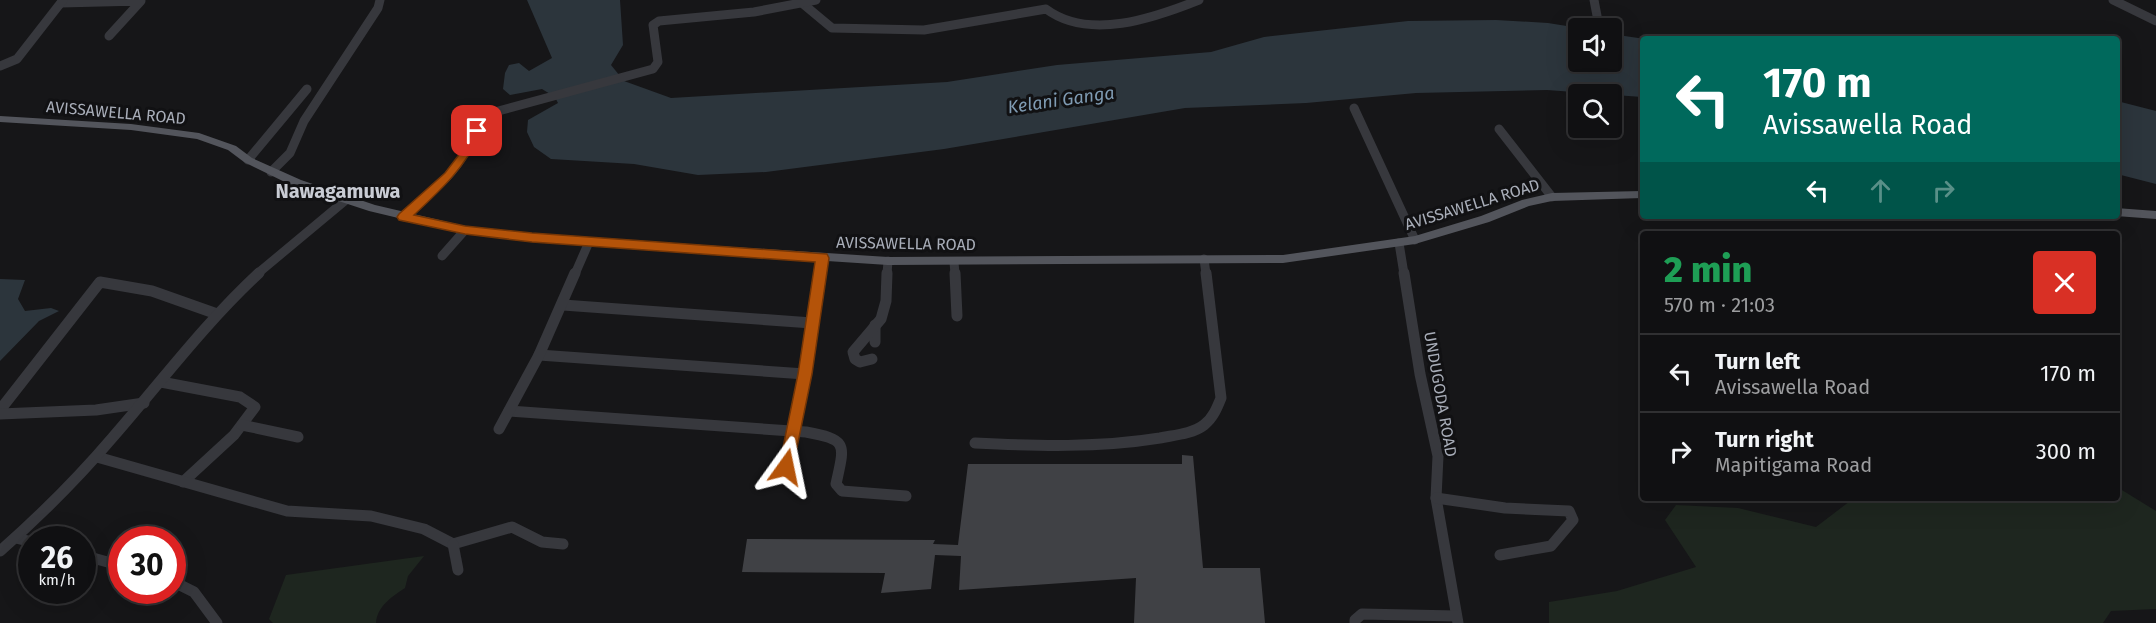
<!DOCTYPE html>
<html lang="en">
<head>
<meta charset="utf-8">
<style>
	body { margin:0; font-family:"Fira Sans",sans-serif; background:#19191b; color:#f1f3f6; height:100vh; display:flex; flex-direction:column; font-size:22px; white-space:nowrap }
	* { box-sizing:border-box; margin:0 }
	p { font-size:20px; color:#9c9d9f }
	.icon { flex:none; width:33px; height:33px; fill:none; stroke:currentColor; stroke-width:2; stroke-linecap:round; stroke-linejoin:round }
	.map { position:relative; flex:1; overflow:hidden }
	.details { position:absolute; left:1640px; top:231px; width:480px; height:270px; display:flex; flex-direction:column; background:#101012; border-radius:6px; box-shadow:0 6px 24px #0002,0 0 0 2px #303032 }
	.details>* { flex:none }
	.hud { position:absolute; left:1640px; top:36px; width:480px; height:183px; border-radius:6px; box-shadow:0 6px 24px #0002,0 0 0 2px #303032; background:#00695c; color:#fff; overflow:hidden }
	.controls { position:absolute; left:1568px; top:18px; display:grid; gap:12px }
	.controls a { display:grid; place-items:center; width:54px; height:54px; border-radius:6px; background:#101012; box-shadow:0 6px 24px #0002,0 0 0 2px #303032; font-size:30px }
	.speed { position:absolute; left:18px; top:526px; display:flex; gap:12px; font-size:30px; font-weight:700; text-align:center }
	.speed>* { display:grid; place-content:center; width:78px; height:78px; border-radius:50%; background:#101012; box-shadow:0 6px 24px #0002,0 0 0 2px #303032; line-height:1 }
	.speed small { font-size:15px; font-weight:400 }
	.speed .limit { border:9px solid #d22; background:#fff; color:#111 }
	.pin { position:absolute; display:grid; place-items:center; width:51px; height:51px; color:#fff; margin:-26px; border-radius:12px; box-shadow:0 3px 9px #0006 }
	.me { position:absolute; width:66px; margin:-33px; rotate:12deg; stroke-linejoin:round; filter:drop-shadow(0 0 4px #0008) }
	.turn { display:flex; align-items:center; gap:21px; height:126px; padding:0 24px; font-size:27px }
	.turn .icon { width:78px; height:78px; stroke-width:2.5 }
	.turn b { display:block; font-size:42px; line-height:51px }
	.lanes { display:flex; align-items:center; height:57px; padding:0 24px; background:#0003; justify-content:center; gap:30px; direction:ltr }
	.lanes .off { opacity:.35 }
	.round { display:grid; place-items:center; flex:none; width:63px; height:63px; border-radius:6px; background:#19191b }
	.overview { display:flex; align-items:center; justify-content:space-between; height:102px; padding:0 24px }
	h1 { font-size:36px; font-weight:800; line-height:45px; color:#1e9e55 }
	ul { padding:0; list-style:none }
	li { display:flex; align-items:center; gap:18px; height:78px; padding:0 24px; border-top:2px solid #303032 }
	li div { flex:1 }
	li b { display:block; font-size:22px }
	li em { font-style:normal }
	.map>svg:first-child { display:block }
</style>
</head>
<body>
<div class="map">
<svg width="2156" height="623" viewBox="0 0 2156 623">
	<rect width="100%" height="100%" fill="#161618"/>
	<g fill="#1e261f">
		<path d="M 2117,487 L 2156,511 L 2156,609 L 2111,611 L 2103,623 L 1549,623 L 1549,602 L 1617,591 L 1696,567 L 1665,520 L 1676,505 L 1738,508 L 1816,527 L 1854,498 L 2116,498 Z"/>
		<path d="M 424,556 L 408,576 L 405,588 C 393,596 377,606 376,623 L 273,623 L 269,619 L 286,575 Z"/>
	</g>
	<g fill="#2c353c">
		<path d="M 527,0 L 620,0 L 623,45 L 611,65 L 624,81 L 671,98 L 947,82 L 1057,65 L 1211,52 L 1264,37 L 1408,21 L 1496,20 L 1548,23 L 1579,28 L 1578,62 L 1611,62 L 1611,34 L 1645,39 L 1642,39 L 1642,97 L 1547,90 L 1416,93 L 1306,103 L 1185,108 L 944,149 L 766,172 L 698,175 L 634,164 L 551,159 L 534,147 L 527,132 L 528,120 L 558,103 L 555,97 L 542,89 L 510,95 L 503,89 L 505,73 L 509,65 L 519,63 L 529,71 L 552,58 Z"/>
		<path d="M 2117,101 L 2156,111 L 2156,184 L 2117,174 Z"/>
		<path d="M 0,279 L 25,280 L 18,299 L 25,311 L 51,308 L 59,311 L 39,321 L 0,361 Z"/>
	</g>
	<path fill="#404145" d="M 1182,455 L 1193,456 L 1203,568 L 1260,568 L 1265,623 L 1134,623 L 1136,578 L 959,590 L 961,556 L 935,555 L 931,589 L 881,593 L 885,573 L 742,572 L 747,539 L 935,540 L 933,544 L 958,545 L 968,464 L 1182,464 Z"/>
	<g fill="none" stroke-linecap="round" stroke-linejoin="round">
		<g stroke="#37383d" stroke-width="9">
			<path d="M 1594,0 L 1598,21"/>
			<path d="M 2113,0 L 2156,21"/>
			<path d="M 61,3 L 141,1 L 109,36"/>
			<path d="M 802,3 L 832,28 L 924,30 L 1046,9 C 1089,41 1154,18 1199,0"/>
			<path d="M 0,66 L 17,59 L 63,0"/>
			<path d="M 1354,108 L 1415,240"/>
			<path d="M 1499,129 L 1552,197"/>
			<path d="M 248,160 L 307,89"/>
			<path d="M 271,172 L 290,153 L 304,121 L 378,8 L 380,0"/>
			<path d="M 404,217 C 435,190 470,162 478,120 L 491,113 L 653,69 L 658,62 L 653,25 L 659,21 L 754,12 L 816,0"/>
			<path d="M 1399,243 L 1404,274"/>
			<path d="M 442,256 L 465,230"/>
			<path d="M 1204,259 L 1206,274"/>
			<path d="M 954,262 L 955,274"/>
			<path d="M 257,274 L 347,199"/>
			<path d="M 575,274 L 589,242"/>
			<path d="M 820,274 L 822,258"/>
			<path d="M 887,274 L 888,261"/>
		</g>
		<g stroke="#37383d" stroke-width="11">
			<path d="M 955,273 L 957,316"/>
			<path d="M 1404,273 L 1420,374 L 1438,456 L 1436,498 L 1458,623"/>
			<path d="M 563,305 L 812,323"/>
			<path d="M 875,325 L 875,342"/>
			<path d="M 539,355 L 805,374"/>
			<path d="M 872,359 L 860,362 L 855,359 L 853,352 L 881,319 L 886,301 L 887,273"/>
			<path d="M 161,382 L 240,397 L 255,407 L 234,435 L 183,482"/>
			<path d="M 0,410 L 100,282 L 152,291 L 217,314"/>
			<path d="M 509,411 L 806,432 C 848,440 845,443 836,484 L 842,491 L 906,496"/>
			<path d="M 0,414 L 96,410 L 144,403"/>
			<path d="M 242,425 L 298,437"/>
			<path d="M 499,429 L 539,355 L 575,273"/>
			<path d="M 975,443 C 1037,446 1098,448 1160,438 C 1175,435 1192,434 1204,425 C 1213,418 1217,408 1221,398 L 1206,273"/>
			<path d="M 97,457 L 287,511 L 371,516 L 424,529 L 453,544 L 512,527 L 542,542 L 563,544"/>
			<path d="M 787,467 L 805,374 L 820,273"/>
			<path d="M 1436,498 L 1505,508 L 1569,511 L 1573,520 L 1551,546 L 1500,555"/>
			<path d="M 16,538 L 32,542"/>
			<path d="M 453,544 L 458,570"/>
			<path d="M 0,551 C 40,516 78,478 113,437 C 161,382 205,323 259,273"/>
			<path d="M 82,555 L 122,566"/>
			<path d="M 172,581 L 194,592 L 217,623"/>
			<path d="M 1355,623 L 1355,620 L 1362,614 L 1456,616"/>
		</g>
		<g fill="#53555c" fill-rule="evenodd">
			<path d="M 0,116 L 131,124 L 199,133 L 236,146 L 252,158 L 301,180 L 375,205 L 465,226 L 532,234 L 888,257 L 1283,255 L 1415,236 L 1481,216 L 1522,200 L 1552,193 L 1642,191 L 1642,198 L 1552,201 L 1529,206 L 1489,222 L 1415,244 L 1283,263 L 888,265 L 532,242 L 465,234 L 369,211 L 293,186 L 244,162 L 228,150 L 197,139 L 131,130 L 0,122 Z"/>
			<path d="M 2116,208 L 2156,211 L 2156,219 L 2116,216 Z"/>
		</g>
	</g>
	<path fill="#b45309" stroke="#753606" stroke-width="1.5" d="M 477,127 L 483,131 C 462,170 446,185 414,215 L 465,226 L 532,233 L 827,254 L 829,258 L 812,374 L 792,472 L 786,474 L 781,472 L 779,467 L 798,374 L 815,262 L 532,242 L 465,234 L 399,220 L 397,217 L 399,214 L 445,173 L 458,156 L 473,128 Z"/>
	<g text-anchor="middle" stroke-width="6" stroke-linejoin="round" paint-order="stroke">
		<g font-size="16" fill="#a8adb8" stroke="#111113">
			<text transform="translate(116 112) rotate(5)" y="6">AVISSAWELLA ROAD</text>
			<text transform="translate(1472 204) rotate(-17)" y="6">AVISSAWELLA ROAD</text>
			<text transform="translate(906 243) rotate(1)" y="6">AVISSAWELLA ROAD</text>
			<text transform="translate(1441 394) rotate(80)" y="6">UNDUGODA ROAD</text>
		</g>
		<g font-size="18" font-style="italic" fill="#7f9bb3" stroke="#111113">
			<text transform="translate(1061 100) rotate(-8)" y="6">Kelani Ganga</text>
		</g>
		<g font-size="20" font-weight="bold" fill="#c9ccd4" stroke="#111113">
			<text x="338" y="198">Nawagamuwa</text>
		</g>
	</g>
</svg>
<div class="controls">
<a><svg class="icon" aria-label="sound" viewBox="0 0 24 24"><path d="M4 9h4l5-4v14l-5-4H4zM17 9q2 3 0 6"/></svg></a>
<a><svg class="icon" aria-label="search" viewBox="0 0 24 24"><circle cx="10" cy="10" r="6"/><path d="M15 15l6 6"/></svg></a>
</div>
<div class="speed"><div>26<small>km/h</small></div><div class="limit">30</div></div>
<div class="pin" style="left:477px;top:131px;background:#d93025"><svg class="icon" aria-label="arrive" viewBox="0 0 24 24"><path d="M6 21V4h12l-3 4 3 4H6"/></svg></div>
<svg class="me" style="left:786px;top:467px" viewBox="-20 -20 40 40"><path d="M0-17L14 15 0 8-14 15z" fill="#b45309" stroke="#fff" stroke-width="4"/></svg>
<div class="hud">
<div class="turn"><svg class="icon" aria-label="left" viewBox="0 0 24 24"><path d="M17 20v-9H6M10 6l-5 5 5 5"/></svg><div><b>170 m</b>Avissawella Road</div></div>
<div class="lanes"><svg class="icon" aria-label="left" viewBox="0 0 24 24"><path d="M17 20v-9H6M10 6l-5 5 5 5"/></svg><svg class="icon off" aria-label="ahead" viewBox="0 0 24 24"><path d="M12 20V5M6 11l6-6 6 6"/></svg><svg class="icon off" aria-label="right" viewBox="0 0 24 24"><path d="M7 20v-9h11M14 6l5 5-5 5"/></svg></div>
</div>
<section class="details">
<div class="overview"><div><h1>2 min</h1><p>570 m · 21:03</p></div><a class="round" style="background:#d93025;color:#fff"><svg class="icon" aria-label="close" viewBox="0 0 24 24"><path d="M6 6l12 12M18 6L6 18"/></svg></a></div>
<ul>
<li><svg class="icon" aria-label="left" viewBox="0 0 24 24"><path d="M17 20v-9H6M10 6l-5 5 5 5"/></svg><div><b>Turn left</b><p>Avissawella Road</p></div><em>170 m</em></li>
<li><svg class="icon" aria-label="right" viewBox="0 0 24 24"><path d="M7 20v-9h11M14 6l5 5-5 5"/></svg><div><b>Turn right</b><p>Mapitigama Road</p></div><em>300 m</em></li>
</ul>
</section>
</div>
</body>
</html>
